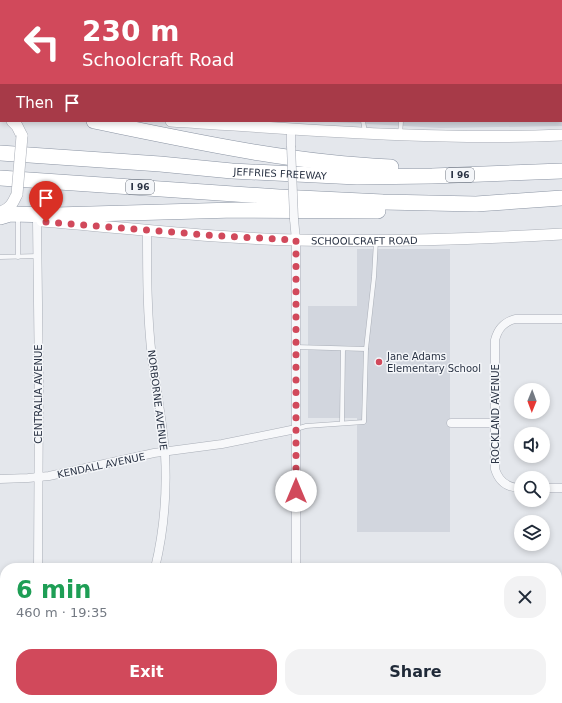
<!DOCTYPE html>
<html lang="en">
<head>
<meta charset="utf-8">
<style>
	body { margin:0; font-family:"DejaVu Sans",sans-serif; background:#f2f2f3; color:#1f2937; height:100vh; display:flex; flex-direction:column; font-size:15px; white-space:nowrap }
	* { box-sizing:border-box; margin:0 }
	p { font-size:13px; color:#747a83 }
	.icon { flex:none; width:22px; height:22px; fill:none; stroke:currentColor; stroke-width:2; stroke-linecap:round; stroke-linejoin:round }
	.map { position:relative; flex:1; overflow:hidden }
	.details { position:absolute; left:0px; top:563px; width:562px; height:140px; display:flex; flex-direction:column; background:#fff; border-radius:16px 16px 0 0; box-shadow:0 2px 6px #0003 }
	.details>* { flex:none }
	.hud { position:absolute; left:0px; top:0px; width:562px; height:122px; box-shadow:0 2px 6px #0003; background:#d1495b; color:#fff; overflow:hidden }
	.needle { width:26px; rotate:181deg }
	.controls { position:absolute; left:514px; top:383px; display:grid; gap:8px }
	.controls a { display:grid; place-items:center; width:36px; height:36px; border-radius:50%; background:#fff; box-shadow:0 2px 6px #0003; font-size:20px }
	.pin { position:absolute; display:grid; place-items:center; width:34px; height:34px; color:#fff; margin:-41px -17px; border-radius:50% 50% 50% 0; rotate:-45deg; box-shadow:0 0 4px #0007 }
	.pin .icon { rotate:45deg }
	.me { position:absolute; width:44px; margin:-22px; rotate:0deg; stroke-linejoin:round; filter:drop-shadow(0 0 3px #0008) }
	.turn { display:flex; align-items:center; gap:14px; height:84px; padding:0 16px; font-size:18px }
	.turn .icon { width:52px; height:52px; stroke-width:2.5 }
	.turn b { display:block; font-size:28px; line-height:34px }
	.then { display:flex; align-items:center; height:38px; padding:0 16px; background:#0003; gap:8px; font-size:15px }
	.round { display:grid; place-items:center; flex:none; width:42px; height:42px; border-radius:16px; background:#f2f2f3 }
	.overview { display:flex; align-items:center; justify-content:space-between; height:68px; padding:0 16px }
	h1 { font-size:24px; font-weight:700; line-height:30px; color:#1e9e55 }
	.primary-button { display:flex; gap:8px; margin-top:auto; padding:8px 16px }
	.primary-button a { flex:1; height:46px; border-radius:16px; background:#d1495b; color:#fff; font-size:16px; font-weight:700; line-height:46px; text-align:center }
	.primary-button a+a { background:#f2f2f3; color:#1f2937 }
	.map>svg:first-child { display:block }
</style>
</head>
<body>
<div class="map">
<svg width="562" height="703" viewBox="0 0 562 703">
	<rect width="100%" height="100%" fill="#e4e7ec"/>
	<g fill="#d2d6de">
		<path d="M 262,0 L 562,0 L 562,126 L 440,128 L 314,121 L 561,121 L 561,1 Z"/>
		<path d="M 357,249 L 450,249 L 450,532 L 357,532 L 357,418 L 308,418 L 308,306 L 357,306 Z"/>
	</g>
	<g fill="none" stroke-linecap="round" stroke-linejoin="round">
		<defs>
			<g id="service">
				<path d="M 326,0 L 326,1"/>
				<path d="M 350,0 L 350,1"/>
				<path d="M 561,3 L 562,3"/>
				<path d="M 561,82 L 562,82"/>
				<path d="M 363,121 L 365,132"/>
				<path d="M 400,135 L 401,121"/>
				<path d="M 18,219 L 18,257"/>
				<path d="M 0,257 L 38,256"/>
				<path d="M 296,347 L 366,349 L 364,422 L 306,426 L 296,429"/>
				<path d="M 366,349 L 374,277 L 376,241"/>
				<path d="M 342,423 L 343,349"/>
			</g>
			<g id="minor">
				<path d="M 36,0 L 36,1"/>
				<path d="M 145,0 L 145,1"/>
				<path d="M 254,0 L 254,1"/>
				<path d="M 291,146 L 291,128"/>
				<path d="M 294,219 L 296,240 L 296,568"/>
				<path d="M 37,221 L 39,384 L 38,568"/>
				<path d="M 147,231 C 147,273 147,315 152,358 C 156,389 163,422 165,454 C 167,491 164,531 155,568"/>
				<path d="M 451,423 L 495,423"/>
				<path d="M 0,479 L 28,478 L 49,476 L 154,453 L 222,444 L 296,429"/>
				<path d="M 521,488 C 508,488 499,482 495,469 L 495,340 C 498,328 504,322 515,319 L 562,319"/>
				<path d="M 543,488 L 562,488"/>
				<path d="M 0,685 L 5,684"/>
				<path d="M 557,694 L 562,695"/>
			</g>
			<g id="secondary">
				<path d="M 0,113 L 1,113"/>
				<path d="M 12,121 L 17,126 L 22,136"/>
				<path d="M 171,121 C 301,129 431,141 562,135"/>
				<path d="M 0,212 C 10,209 13,203 17,194"/>
				<path id="s1" d="M 42,221 C 127,228 211,238 296,240 C 385,242 473,239 562,234"/>
			</g>
			<g id="motorway">
				<path d="M 94,121 C 192,141 291,163 391,167"/>
				<path id="s2" d="M 0,153 L 160,164 L 232,171 L 357,177 L 432,176 L 562,171"/>
				<path d="M 0,178 L 279,197 L 383,202 L 476,204 L 562,198"/>
				<path d="M 0,217 L 10,214 L 55,215 L 235,210 L 378,211"/>
			</g>
		</defs>
		<use href="#service" stroke="#a9aeb7" stroke-width="5"/>
		<use href="#minor" stroke="#a9aeb7" stroke-width="9"/>
		<use href="#secondary" stroke="#a9aeb7" stroke-width="12"/>
		<use href="#motorway" stroke="#8b94a3" stroke-width="16"/>
		<use href="#service" stroke="#f7f8fa" stroke-width="4"/>
		<use href="#minor" stroke="#f7f8fa" stroke-width="8"/>
		<use href="#secondary" stroke="#fff" stroke-width="11"/>
		<use href="#motorway" stroke="#fff" stroke-width="15"/>
		<defs>
			<path id="minor-bridge" d="M 291,146 L 294,219"/>
			<path id="secondary-bridge" d="M 17,194 L 22,136"/>
		</defs>
		<use href="#minor-bridge" stroke="#a9aeb7" stroke-width="9" stroke-linecap="butt"/>
		<use href="#secondary-bridge" stroke="#a9aeb7" stroke-width="12" stroke-linecap="butt"/>
		<use href="#minor-bridge" stroke="#f7f8fa" stroke-width="8"/>
		<use href="#secondary-bridge" stroke="#fff" stroke-width="11"/>
	</g>
	<g fill="none" stroke-linecap="round" stroke-linejoin="round">
		<path stroke="#d1495b" stroke-width="7" stroke-dasharray="0 12.6" d="M 46,222 L 220,236 L 296,240 L 296,491"/>
	</g>
	<circle fill="#d1495b" stroke="#f4f6f9" stroke-width="1.5" cx="379" cy="362" r="4"/>
	<g text-anchor="middle" stroke-width="3" stroke-linejoin="round" paint-order="stroke">
		<g fill="#f4f6f9" stroke="#676e7b" stroke-width="1">
			<rect x="446" y="168" width="28" height="14" rx="3"/>
			<rect x="126" y="180" width="28" height="14" rx="3"/>
		</g>
		<g font-size="9" font-weight="bold" fill="#2b3445">
			<text x="460" y="178">I 96</text>
			<text x="140" y="190">I 96</text>
		</g>
		<g font-size="10" fill="#2b3445" stroke="#f4f6f9">
			<text dy="4" stroke="none"><textPath href="#s2" startOffset="281">JEFFRIES FREEWAY</textPath></text>
			<text dy="4" stroke="none"><textPath href="#s1" startOffset="323">SCHOOLCRAFT ROAD</textPath></text>
			<text transform="translate(38 394) rotate(-90)" y="4">CENTRALIA AVENUE</text>
			<text transform="translate(158 400) rotate(83)" y="4">NORBORNE AVENUE</text>
			<text transform="translate(495 414) rotate(-90)" y="4">ROCKLAND AVENUE</text>
			<text transform="translate(101 465) rotate(-12)" y="4">KENDALL AVENUE</text>
		</g>
		<g font-size="10" fill="#2b3445" stroke="#f4f6f9" text-anchor="start">
			<text x="387" y="360">Jane Adams<tspan x="387" dy="12">Elementary School</tspan></text>
		</g>
	</g>
</svg>
<div class="controls">
<a><svg class="needle" viewBox="-14 -14 28 28"><path d="M0-13l5 13h-10z" fill="#e53935"/><path d="M0 13l5-13h-10z" fill="#747a83"/></svg></a>
<a><svg class="icon" aria-label="sound" viewBox="0 0 24 24"><path d="M4 9h4l5-4v14l-5-4H4zM17 9q2 3 0 6"/></svg></a>
<a><svg class="icon" aria-label="search" viewBox="0 0 24 24"><circle cx="10" cy="10" r="6"/><path d="M15 15l6 6"/></svg></a>
<a><svg class="icon" aria-label="layers" viewBox="0 0 24 24"><path d="M12 4l9 5-9 5-9-5zM3 14l9 5 9-5"/></svg></a>
</div>
<div class="pin" style="left:46px;top:222px;background:#d93025"><svg class="icon" aria-label="arrive" viewBox="0 0 24 24"><path d="M6 21V4h12l-3 4 3 4H6"/></svg></div>
<svg class="me" style="left:296px;top:491px" viewBox="-20 -20 40 40"><circle r="19" fill="#fff"/><path d="M0-13L10 11 0 6-10 11z" fill="#d1495b"/></svg>
<div class="hud">
<div class="turn"><svg class="icon" aria-label="left" viewBox="0 0 24 24"><path d="M17 20v-9H6M10 6l-5 5 5 5"/></svg><div><b>230 m</b>Schoolcraft Road</div></div>
<div class="then">Then<svg class="icon" aria-label="arrive" viewBox="0 0 24 24"><path d="M6 21V4h12l-3 4 3 4H6"/></svg></div>
</div>
<section class="details">
<div class="overview"><div><h1>6 min</h1><p>460 m · 19:35</p></div><a class="round"><svg class="icon" aria-label="close" viewBox="0 0 24 24"><path d="M6 6l12 12M18 6L6 18"/></svg></a></div>
<div class="primary-button"><a>Exit</a><a>Share</a></div>
</section>
</div>
</body>
</html>
